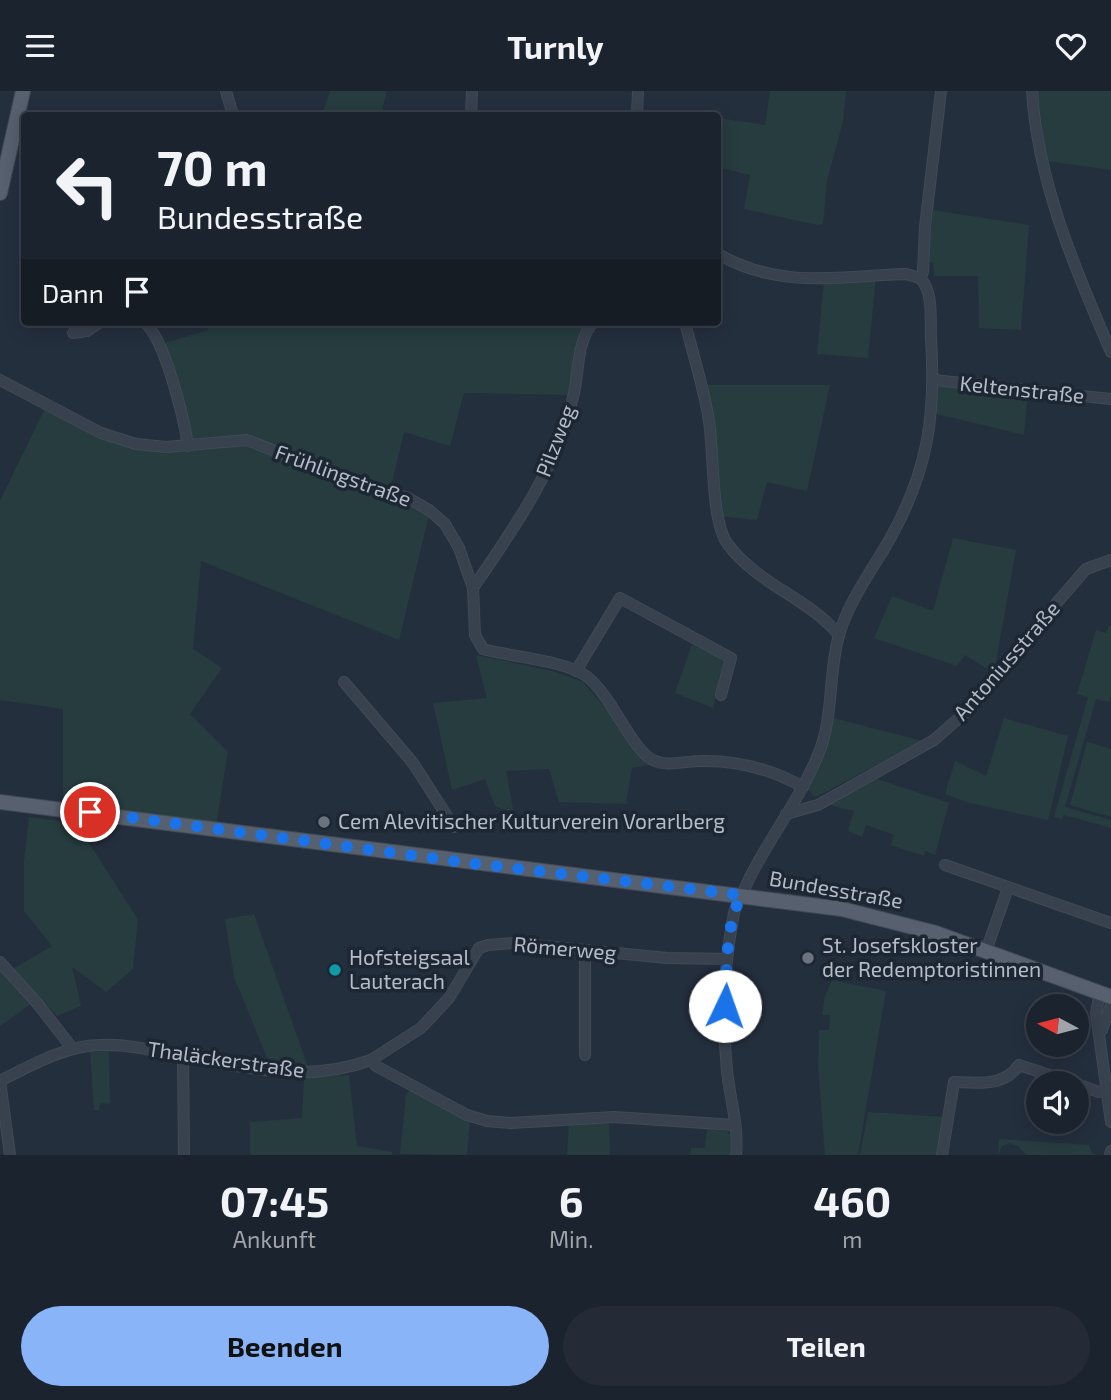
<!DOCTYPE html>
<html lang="de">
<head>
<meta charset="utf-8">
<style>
	body { margin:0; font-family:"Exo 2",sans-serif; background:#242b36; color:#f1f3f6; height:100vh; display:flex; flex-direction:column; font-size:26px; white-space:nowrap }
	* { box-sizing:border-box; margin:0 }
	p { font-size:23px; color:#a0a4aa }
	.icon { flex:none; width:38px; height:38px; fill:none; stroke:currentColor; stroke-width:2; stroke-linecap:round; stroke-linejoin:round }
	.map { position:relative; height:1064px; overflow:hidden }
	.details { display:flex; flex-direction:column; background:#1b232e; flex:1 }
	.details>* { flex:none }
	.hud { position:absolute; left:21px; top:21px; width:700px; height:214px; border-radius:7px; box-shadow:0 4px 18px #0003,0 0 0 2px #39404a; background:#1b232e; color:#f1f3f6; overflow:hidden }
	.needle { width:46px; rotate:277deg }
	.fabs { position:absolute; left:1026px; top:903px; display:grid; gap:14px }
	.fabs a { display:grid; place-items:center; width:63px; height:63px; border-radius:50%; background:#1b232e; box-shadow:0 4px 18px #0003,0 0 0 2px #39404a; font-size:35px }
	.pin { position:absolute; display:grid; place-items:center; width:60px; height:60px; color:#fff; margin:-30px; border:4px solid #fff; border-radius:50%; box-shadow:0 2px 7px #0007 }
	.me { position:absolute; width:77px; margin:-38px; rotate:3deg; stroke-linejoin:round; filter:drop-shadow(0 0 5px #0008) }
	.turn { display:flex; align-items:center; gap:24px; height:147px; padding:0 21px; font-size:32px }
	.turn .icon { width:91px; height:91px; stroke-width:2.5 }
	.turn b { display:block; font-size:49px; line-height:60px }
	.then { display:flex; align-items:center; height:66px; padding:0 21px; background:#0003; gap:14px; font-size:26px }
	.eta { display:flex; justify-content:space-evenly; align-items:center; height:119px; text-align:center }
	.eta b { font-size:42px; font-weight:700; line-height:49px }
	.action { display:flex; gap:14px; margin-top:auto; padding:14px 21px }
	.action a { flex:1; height:80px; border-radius:42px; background:#8ab4f8; color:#111; font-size:28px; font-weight:700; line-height:80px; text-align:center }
	.action a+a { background:#242b36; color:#f1f3f6 }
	header { display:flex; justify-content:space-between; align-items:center; height:91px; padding:0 21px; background:#1b232e; font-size:32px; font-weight:700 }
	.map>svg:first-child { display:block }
</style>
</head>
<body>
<header><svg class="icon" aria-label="menu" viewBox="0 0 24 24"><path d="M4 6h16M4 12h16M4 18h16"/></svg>Turnly<svg class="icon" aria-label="heart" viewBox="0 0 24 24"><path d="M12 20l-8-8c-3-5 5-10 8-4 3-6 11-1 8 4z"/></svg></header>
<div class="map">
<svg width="1111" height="1064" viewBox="0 0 1111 1064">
	<rect width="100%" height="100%" fill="#242f3e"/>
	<g fill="#263c3f">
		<path d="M 330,0 L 387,0 L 381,23 L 385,24 L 322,24 Z"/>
		<path d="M 770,0 L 846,0 L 843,31 L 827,90 L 823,133 L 818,134 L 744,118 L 750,84 L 718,76 L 718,27 L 765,34 Z"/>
		<path d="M 1037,0 L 1111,0 L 1111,79 L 1047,70 Z"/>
		<path d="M 933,119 L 1029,134 L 1021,239 L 979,237 L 978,185 L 934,185 L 933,171 L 928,170 Z"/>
		<path d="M 876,186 L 868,267 L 817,263 L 824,190 Z"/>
		<path d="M 209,231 L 584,231 L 570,304 L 464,302 L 450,355 L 404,341 L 391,396 L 429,424 L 399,549 L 201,470 L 193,558 L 222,577 L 190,623 L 228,661 L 216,734 L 63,715 L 63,618 L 0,609 L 0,410 L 45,317 L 139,357 L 190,357 L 164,252 L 208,239 Z"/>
		<path d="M 935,290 L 1028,300 L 1024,344 L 933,322 Z"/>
		<path d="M 701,294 L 830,294 L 807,400 L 767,391 L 757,429 L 719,425 Z"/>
		<path d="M 953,447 L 1016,459 L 994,582 L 965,564 L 957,575 L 874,547 L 892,505 L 933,520 Z"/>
		<path d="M 1109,534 L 1111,535 L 1111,605 L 1109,611 L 1096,608 L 1065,716 L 1111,729 L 1111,737 L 1064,724 L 1062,728 L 1054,726 L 1088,606 L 1077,603 L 1096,539 L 1106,542 Z"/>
		<path d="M 692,553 L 724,569 L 713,617 L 675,602 Z"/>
		<path d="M 476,564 L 553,580 L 583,591 L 653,673 L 632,677 L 626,713 L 559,711 L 549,678 L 506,680 L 514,723 L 495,715 L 485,688 L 452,699 L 433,612 L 487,607 Z"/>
		<path d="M 830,626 L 922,650 L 816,706 L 807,698 L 825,660 Z"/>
		<path d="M 1004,627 L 1068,645 L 1048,729 L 966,711 L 945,703 L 955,670 L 986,685 Z"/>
		<path d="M 1087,651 L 1111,658 L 1111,726 L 1070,714 Z"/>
		<path d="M 874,687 L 949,712 L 935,764 L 925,760 L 924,765 L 891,754 L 894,744 L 866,734 L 862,746 L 848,740 L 854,720 L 830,714 L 838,706 Z"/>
		<path d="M 29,726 L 76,732 L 138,828 L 133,878 L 106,901 L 72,876 L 81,915 L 57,925 L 13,878 L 52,855 L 24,820 L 24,770 Z"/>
		<path d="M 254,823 L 309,979 L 270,974 L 234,886 L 225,828 Z"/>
		<path d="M 0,879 L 31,913 L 0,935 Z"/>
		<path d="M 832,889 L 886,900 L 858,1064 L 825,1064 L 818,974 L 819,939 L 829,939 L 830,924 L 822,924 L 825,905 Z"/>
		<path d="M 109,960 L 110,1013 L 100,1012 L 99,1019 L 94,1019 L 90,961 Z"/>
		<path d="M 349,984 L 357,1055 L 392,1061 L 392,1064 L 253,1064 L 250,1062 L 250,1031 L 302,1027 L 304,987 Z"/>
		<path d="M 409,1000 L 413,1000 L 470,1029 L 467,1064 L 400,1063 L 406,1003 Z"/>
		<path d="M 868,1021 L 943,1026 L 937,1064 L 860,1064 Z"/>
		<path d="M 569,1031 L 609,1033 L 610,1064 L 567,1064 Z"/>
		<path d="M 707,1038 L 727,1040 L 730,1044 L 730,1064 L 690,1064 L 691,1057 L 705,1057 Z"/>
		<path d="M 999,1048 L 1089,1054 L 1092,1062 L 1097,1064 L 1026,1064 L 1018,1055 L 1009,1052 L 1002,1055 L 998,1064 Z"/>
	</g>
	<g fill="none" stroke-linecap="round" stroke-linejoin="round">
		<defs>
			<g id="minor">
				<path d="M 226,0 L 233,24"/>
				<path d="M 1032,0 C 1038,92 1075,178 1111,261"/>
				<path d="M 471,24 L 472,0"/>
				<path d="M 637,24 L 638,0"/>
				<path d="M 718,163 C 781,199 838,185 906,183 L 920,187"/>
				<path d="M 144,231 C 165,247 184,328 188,355"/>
				<path d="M 685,231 C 693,264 704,297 709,330 C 714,361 711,429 727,452 C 755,492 810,508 839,544"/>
				<path d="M 73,242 L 87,240 L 100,231"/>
				<path d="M 0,289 L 101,342 L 136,353 L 166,356 L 247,349 L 371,398 L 406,406 L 429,419 L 445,433 L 459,457 L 473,497 L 475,544 L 483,558 C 511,566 564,569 586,585 C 611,603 631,658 653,669 C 666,676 686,670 700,670 C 737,669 771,678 803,696"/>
				<path d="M 934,289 L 1111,308"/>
				<path d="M 473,497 C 515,436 558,375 574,302 C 579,280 577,247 594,231"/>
				<path d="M 576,580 L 620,507 L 731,567 L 721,604"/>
				<path d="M 344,591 L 413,672 L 454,736"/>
				<path d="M 786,723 L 818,714 L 934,649 L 976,612 L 1016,559 L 1086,478 L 1111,469"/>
				<path d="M 945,774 L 1111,832"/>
				<path d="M 585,859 L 585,964"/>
				<path d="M 986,860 L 1008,797"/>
				<path d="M 0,871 L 37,912 L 73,958"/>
				<path d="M 1100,902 L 1096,922 L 1111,1031"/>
				<path d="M 1102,939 L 1111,914"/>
				<path d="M 183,965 L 184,1064"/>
				<path d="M 371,969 L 421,937 L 449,907 L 479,857 L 488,854 L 513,852 L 667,867 L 727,868"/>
				<path d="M 0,990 C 32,974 64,955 100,954 C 124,953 147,958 170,963 C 239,975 303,994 371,969 L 376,975 L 467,1024 L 487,1030 L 511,1032 L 614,1026 L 735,1034"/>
				<path d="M 0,990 L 10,1064"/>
				<path d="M 1076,993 L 1099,1001 L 1108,999"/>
				<path d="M 736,1064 C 739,1036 730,1008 727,980 C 722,929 724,873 734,822 C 737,810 744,800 749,788 C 770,746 800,708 818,664 C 834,627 828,583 839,544 C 849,509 873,478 891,446 C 928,379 936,324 931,248 C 930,229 934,201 920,187 L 923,181 L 925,136 L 941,0"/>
				<path d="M 942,1064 L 954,991 C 977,992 1004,996 1019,974 L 1073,992"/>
				<path d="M 1110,1064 L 1111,1060"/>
			</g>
			<g id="major">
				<path d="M 0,102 L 23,0"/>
				<path d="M 0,711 L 842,818 L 936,842 L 1111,906"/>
			</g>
		</defs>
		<use href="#minor" stroke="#414a57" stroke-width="12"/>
		<use href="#major" stroke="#414a57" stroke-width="16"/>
		<use href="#minor" stroke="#38414e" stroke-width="10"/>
		<use href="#major" stroke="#56606e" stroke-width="14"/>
	</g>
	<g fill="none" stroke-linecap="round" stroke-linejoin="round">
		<path stroke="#1a73e8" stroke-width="12" stroke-dasharray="0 21.6" d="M 90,721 L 469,772 L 742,804 C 725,832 727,882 725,915"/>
	</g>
	<g fill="#6b7280" stroke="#1d2633" stroke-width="2.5">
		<circle cx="324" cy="731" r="7"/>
		<circle cx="808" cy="867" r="7"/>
	</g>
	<circle fill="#0f9aa8" stroke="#1d2633" stroke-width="2.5" cx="335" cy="879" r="7"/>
	<g text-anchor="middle" stroke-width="7" stroke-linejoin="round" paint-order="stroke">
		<g font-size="21" fill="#b4bcc9" stroke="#1d2633">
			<text transform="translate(1022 299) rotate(6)" y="7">Keltenstraße</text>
			<text transform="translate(556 350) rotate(-69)" y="7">Pilzweg</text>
			<text transform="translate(343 385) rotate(20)" y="7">Frühlingstraße</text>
			<text transform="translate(1007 570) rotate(-49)" y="7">Antoniusstraße</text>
			<text transform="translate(836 799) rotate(10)" y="7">Bundesstraße</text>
			<text transform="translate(565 858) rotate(5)" y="7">Römerweg</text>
			<text transform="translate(226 969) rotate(8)" y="7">Thaläckerstraße</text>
		</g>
		<g font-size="21" fill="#b4bcc9" stroke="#1d2633" text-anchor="start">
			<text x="338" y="738">Cem Alevitischer Kulturverein Vorarlberg</text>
			<text x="822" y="862">St. Josefskloster<tspan x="822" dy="24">der Redemptoristinnen</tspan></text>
			<text x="349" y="874">Hofsteigsaal<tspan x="349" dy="24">Lauterach</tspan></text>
		</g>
	</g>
</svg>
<div class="fabs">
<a><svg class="needle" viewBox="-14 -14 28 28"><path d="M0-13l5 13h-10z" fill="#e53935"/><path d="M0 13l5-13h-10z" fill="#a0a4aa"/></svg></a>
<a><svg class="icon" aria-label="sound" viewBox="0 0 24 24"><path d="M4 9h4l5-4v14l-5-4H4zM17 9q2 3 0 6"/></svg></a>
</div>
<div class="pin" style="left:90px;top:721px;background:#d93025"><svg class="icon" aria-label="arrive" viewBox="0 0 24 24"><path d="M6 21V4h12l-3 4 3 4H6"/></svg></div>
<svg class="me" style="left:725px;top:915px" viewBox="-20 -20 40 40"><circle r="19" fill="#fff"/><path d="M0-13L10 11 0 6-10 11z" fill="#1a73e8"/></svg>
<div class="hud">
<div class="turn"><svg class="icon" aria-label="left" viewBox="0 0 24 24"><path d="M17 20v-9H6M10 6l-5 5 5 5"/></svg><div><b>70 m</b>Bundesstraße</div></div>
<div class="then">Dann<svg class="icon" aria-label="arrive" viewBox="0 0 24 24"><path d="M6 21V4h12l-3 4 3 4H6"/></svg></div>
</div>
</div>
<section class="details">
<div class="eta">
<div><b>07:45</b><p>Ankunft</p></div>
<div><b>6</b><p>Min.</p></div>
<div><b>460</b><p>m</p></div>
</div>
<div class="action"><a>Beenden</a><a>Teilen</a></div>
</section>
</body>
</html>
